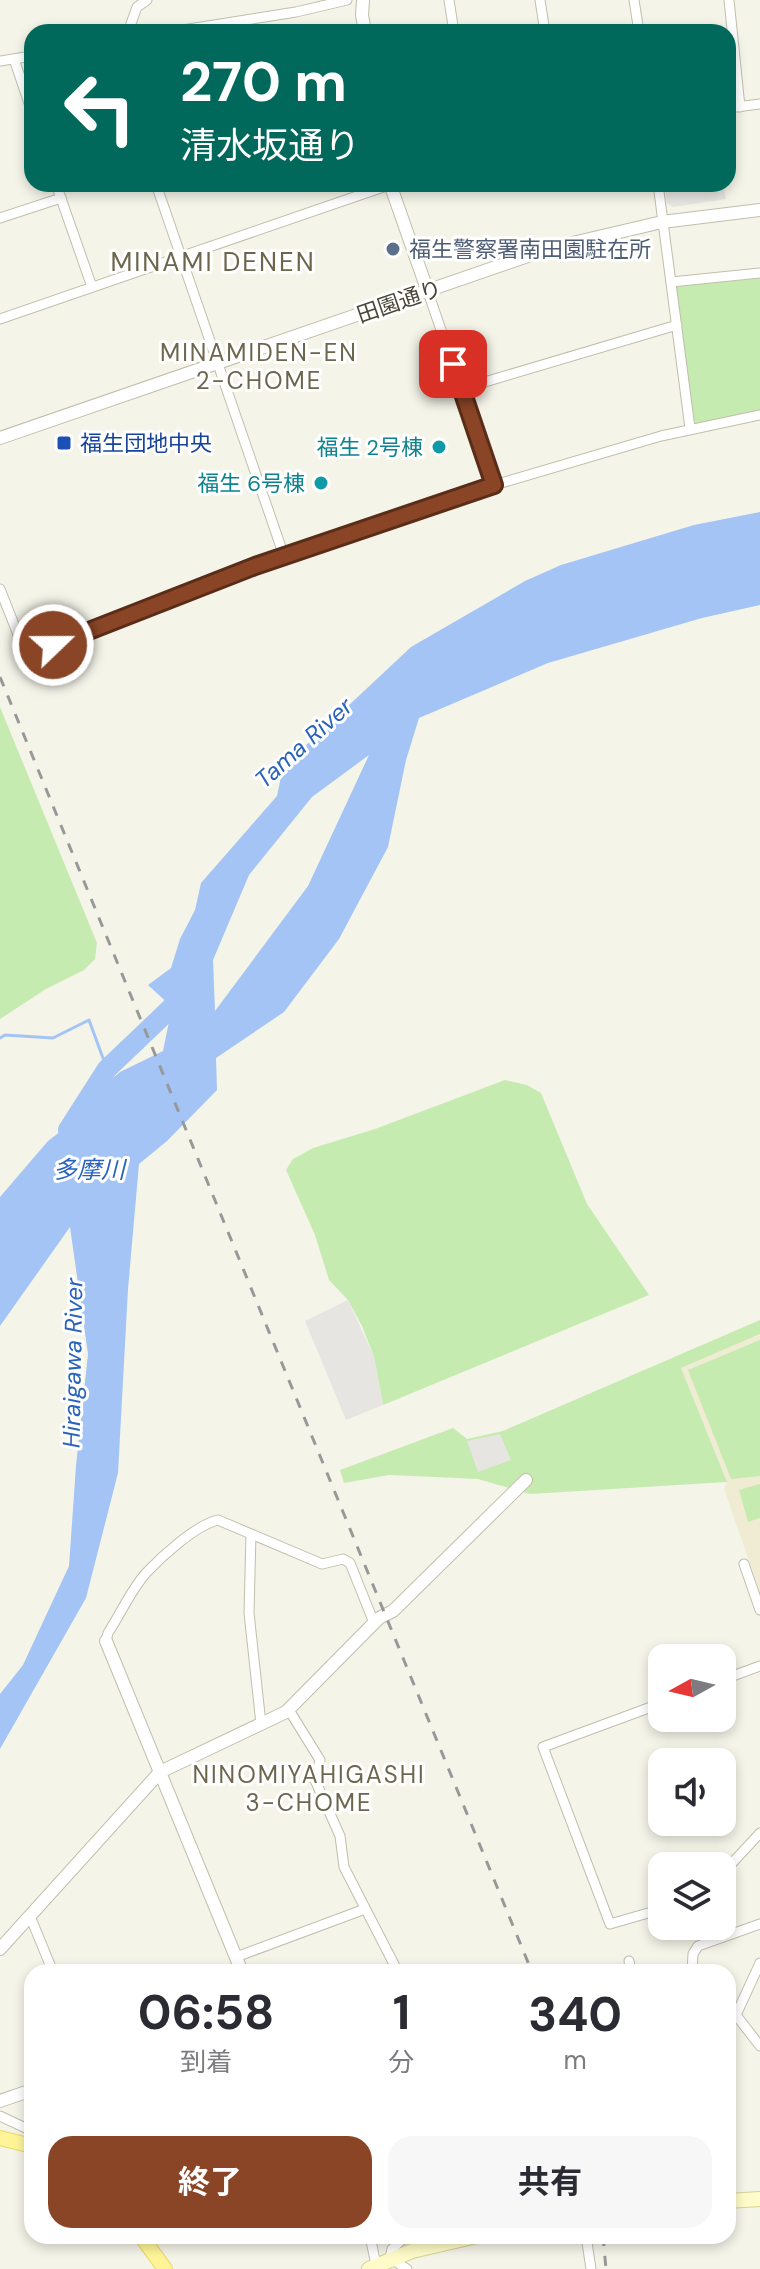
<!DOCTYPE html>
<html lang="ja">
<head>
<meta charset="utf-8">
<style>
	body { margin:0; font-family:"DM Sans","Noto Sans JP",sans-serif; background:#f7f7f7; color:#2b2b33; height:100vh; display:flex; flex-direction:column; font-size:30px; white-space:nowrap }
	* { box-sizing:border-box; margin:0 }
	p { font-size:26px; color:#7c7c81 }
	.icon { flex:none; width:44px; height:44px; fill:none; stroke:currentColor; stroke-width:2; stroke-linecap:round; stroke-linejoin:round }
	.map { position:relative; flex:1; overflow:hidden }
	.sheet { position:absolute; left:24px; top:1964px; width:712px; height:280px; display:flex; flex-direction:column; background:#fff; border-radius:24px; box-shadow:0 4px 12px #0003 }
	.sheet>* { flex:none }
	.top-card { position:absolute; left:24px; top:24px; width:712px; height:168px; border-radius:24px; box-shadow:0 4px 12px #0003; background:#00695c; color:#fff; overflow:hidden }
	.needle { width:52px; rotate:262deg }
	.fabs { position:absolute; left:648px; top:1644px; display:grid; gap:16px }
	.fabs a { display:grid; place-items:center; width:88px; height:88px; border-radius:16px; background:#fff; box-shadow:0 4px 12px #0003; font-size:40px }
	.pin { position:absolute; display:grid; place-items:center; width:68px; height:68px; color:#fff; margin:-34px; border-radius:16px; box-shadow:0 4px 12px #0006 }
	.me { position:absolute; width:88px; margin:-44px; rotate:68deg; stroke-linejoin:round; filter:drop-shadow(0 0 6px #0008) }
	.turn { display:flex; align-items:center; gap:28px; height:168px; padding:0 24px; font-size:36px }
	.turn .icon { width:104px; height:104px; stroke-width:2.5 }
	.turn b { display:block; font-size:56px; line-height:68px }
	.eta { display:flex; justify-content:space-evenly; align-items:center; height:136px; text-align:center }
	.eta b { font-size:48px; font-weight:700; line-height:56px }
	.cta { display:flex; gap:16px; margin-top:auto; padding:16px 24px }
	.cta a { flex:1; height:92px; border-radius:24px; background:#8a4526; color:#fff; font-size:32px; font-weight:700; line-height:92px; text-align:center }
	.cta a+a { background:#f7f7f7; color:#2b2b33 }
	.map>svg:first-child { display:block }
</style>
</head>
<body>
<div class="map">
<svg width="760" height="2269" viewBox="0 0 760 2269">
	<rect width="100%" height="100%" fill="#f5f4e9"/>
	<path fill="#efecd3" d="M 760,1334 L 760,1592 L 724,1489 L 727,1482 L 681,1368 Z"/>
	<g fill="#c6ebb0">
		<path d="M 760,278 L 760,414 L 695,425 L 674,287 Z"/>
		<path d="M 0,707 L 97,943 L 95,959 L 84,970 L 46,989 L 0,1019 Z"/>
		<path d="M 505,1080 L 527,1085 L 541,1093 L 587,1204 L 649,1295 L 383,1405 L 374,1357 L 362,1326 L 348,1300 L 329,1280 L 315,1235 L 286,1170 L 293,1159 L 313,1148 L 375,1129 Z"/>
		<path d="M 760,1320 L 760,1334 L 681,1368 L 727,1482 L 530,1494 L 478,1479 L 389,1475 L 344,1483 L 340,1470 L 453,1428 L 467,1439 L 503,1431 Z"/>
		<path d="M 760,1340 L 760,1476 L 731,1479 L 688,1370 Z"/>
		<path d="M 760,1484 L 760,1518 L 748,1522 L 739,1490 Z"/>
	</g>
	<g fill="#e7e5e1">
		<path d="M 664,184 L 723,184 L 726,199 L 673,207 L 667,203 Z"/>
		<path d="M 348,1300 L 374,1357 L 383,1405 L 346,1420 L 305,1321 Z"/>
		<path d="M 500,1434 L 511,1460 L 478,1472 L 467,1441 Z"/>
	</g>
	<path fill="#a3c4f4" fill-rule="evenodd" d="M 760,512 L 760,605 L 702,618 L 548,663 L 419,718 L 406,760 L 388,847 L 339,939 L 284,1012 L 216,1058 L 217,1090 L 167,1141 L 139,1164 L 128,1289 L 118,1473 L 86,1598 L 0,1749 L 0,1694 L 23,1665 L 69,1566 L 76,1466 L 88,1354 L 70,1227 L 0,1326 L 0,1197 L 48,1141 L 73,1122 L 88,1099 L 120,1072 L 163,1051 L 172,1007 L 148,985 L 171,968 L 180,939 L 195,910 L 201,883 L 277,796 L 283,767 L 411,647 L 525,581 L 561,565 L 694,525 ZM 369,755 L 308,886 L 215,1011 L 213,960 L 249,875 L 312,797 Z"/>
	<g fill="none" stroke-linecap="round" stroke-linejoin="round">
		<path stroke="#a3c4f4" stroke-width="3" d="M 0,1038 L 5,1035 L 53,1038 L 89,1020 L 107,1069"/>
		<path stroke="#a3c4f4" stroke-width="20" d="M 68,1130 L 107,1069 L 172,1007 L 182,984"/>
		<defs>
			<g id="minor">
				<path d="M 449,0 L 454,32"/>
				<path d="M 540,0 L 545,32"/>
				<path d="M 634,0 L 639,32"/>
				<path d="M 729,0 L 740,107"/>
				<path d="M 128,32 L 137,7 L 147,0"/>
				<path d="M 170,32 L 296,12 L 347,0"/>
				<path d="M 14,59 L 32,112"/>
				<path d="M 0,61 L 32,56"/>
				<path d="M 728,108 L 760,104"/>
				<path d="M 56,184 L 92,287"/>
				<path d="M 156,184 L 284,556"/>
				<path d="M 658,184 L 690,428"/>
				<path d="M 0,218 L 61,198"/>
				<path d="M 671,282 L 760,273"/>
				<path d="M 428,292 L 494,485"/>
				<path d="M 0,319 L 392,184"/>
				<path d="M 461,389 L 677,325"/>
				<path d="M 0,589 L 26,655 L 196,588 L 474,491 L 661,436 L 760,415"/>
				<path d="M 251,1534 L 249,1613 L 261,1724"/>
				<path d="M 744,1564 L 760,1610"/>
				<path d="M 106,1641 L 108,1633 C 121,1613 131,1590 146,1573 C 162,1556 196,1525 218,1520 L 322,1564 L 343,1559 L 350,1563 L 374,1623"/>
				<path d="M 722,1680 L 760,1666"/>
				<path d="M 662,1703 L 543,1747 L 610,1924 L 662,1909"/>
				<path d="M 289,1710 L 320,1760 L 315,1780 L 340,1836 L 344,1867 L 398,1972"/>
				<path d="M 722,1874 L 760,1833"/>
				<path d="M 30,1916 L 53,1972"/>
				<path d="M 236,1957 L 365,1909"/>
				<path d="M 629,1961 L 631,1972"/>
				<path d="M 692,1972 L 693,1954 L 698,1946 L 760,1924"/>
				<path d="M 736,2015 L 760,2046"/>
				<path d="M 728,2018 L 736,2015 L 760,1963"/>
				<path d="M 0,2116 L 32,2131"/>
				<path d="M 370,2236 L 376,2265"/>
				<path d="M 406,2236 L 392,2249 L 390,2258 L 407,2269"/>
				<path d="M 586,2236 L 591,2269"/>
			</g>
			<g id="tertiary">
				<path d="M 363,0 L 362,15 L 365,32"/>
				<path d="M 390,184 L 428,292"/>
				<path d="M 0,438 L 551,248 L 662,222 L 760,210"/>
				<path d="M 106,1641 L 242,1972"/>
				<path d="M 0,1949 L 160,1772 L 286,1712 L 379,1618 L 393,1611 L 526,1480"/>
				<path d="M 0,2101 L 32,2090"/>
			</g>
			<g id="secondary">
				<path d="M 728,2201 L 760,2199"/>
				<path d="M 369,2269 L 412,2251 L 477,2236"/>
			</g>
			<g id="primary">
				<path d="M 0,2138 L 32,2146"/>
				<path d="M 141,2236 L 165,2269"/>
			</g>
		</defs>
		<use href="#minor" stroke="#c1beab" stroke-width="11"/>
		<use href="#tertiary" stroke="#c1beab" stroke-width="14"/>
		<use href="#secondary" stroke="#d7d297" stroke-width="16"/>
		<use href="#primary" stroke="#eada63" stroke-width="16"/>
		<use href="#minor" stroke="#fff" stroke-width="9"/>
		<use href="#tertiary" stroke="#fff" stroke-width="12"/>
		<use href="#secondary" stroke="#fffcc9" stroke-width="14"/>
		<use href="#primary" stroke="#fff598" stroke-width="14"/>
		<g stroke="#989898" stroke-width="3" stroke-dasharray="10 10" stroke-linecap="butt">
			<path d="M 0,677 L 532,1972"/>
			<path d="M 603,2236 L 606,2269"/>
		</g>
	</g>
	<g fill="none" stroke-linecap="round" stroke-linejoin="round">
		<defs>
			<path id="route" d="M 53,645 L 255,566 L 494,485 L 453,364"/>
		</defs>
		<use href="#route" stroke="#5a2d19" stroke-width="20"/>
		<use href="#route" stroke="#8a4526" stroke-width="14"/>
	</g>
	<circle fill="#5c6f8a" stroke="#fff" stroke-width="3" cx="393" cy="249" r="8"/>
	<rect fill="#1a4fb4" stroke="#fff" stroke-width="3" x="56" y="435" width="16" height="16" rx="4"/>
	<g fill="#0f9aa8" stroke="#fff" stroke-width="3">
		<circle cx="439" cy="447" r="8"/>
		<circle cx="321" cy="483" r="8"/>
	</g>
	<g text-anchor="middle" stroke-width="6" stroke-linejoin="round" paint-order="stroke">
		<g font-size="22" fill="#4e5e75" stroke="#fff" text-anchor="start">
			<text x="409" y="257">福生警察署南田園駐在所</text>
		</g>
		<g font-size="22" fill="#4a4637" stroke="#fff">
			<text transform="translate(399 301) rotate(-19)" y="8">田園通り</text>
		</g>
		<g font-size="22" fill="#164399" stroke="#fff" text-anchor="start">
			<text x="80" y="451">福生団地中央</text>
		</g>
		<g font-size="22" fill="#0d838f" stroke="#fff" text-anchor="end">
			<text x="423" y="455">福生 2号棟</text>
			<text x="305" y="491">福生 6号棟</text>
		</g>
		<g font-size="24" letter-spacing="2" fill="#6d664d" stroke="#fff">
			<text x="259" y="361">MINAMIDEN-EN<tspan x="259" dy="28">2-CHOME</tspan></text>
			<text x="309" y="1783">NINOMIYAHIGASHI<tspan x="309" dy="28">3-CHOME</tspan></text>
		</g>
		<g font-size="24" font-style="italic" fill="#2a63bc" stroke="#fff">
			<text transform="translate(304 743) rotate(-42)" y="8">Tama River</text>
			<text x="89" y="1178">多摩川</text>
			<text transform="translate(73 1363) rotate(-89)" y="8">Hiraigawa River</text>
		</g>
		<g font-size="26" letter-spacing="2" fill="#6d664d" stroke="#fff">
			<text x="213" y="271">MINAMI DENEN</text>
		</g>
	</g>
</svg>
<div class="fabs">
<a><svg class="needle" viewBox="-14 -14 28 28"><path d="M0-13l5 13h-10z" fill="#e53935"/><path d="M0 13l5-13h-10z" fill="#7c7c81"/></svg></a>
<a><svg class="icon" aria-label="sound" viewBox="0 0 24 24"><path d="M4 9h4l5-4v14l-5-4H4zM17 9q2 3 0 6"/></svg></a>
<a><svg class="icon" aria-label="layers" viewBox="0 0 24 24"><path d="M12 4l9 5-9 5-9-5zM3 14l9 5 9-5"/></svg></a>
</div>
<div class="pin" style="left:453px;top:364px;background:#d93025"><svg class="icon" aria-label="arrive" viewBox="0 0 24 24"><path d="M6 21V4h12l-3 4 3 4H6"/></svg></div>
<svg class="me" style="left:53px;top:645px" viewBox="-20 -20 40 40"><circle r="17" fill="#8a4526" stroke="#fff" stroke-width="3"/><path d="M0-11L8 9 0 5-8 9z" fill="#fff"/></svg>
<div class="top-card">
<div class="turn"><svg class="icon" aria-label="left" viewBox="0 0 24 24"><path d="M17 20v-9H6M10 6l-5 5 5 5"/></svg><div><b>270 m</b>清水坂通り</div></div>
</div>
<section class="sheet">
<div class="eta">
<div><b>06:58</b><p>到着</p></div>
<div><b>1</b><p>分</p></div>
<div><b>340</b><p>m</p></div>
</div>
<div class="cta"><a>終了</a><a>共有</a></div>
</section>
</div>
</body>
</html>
